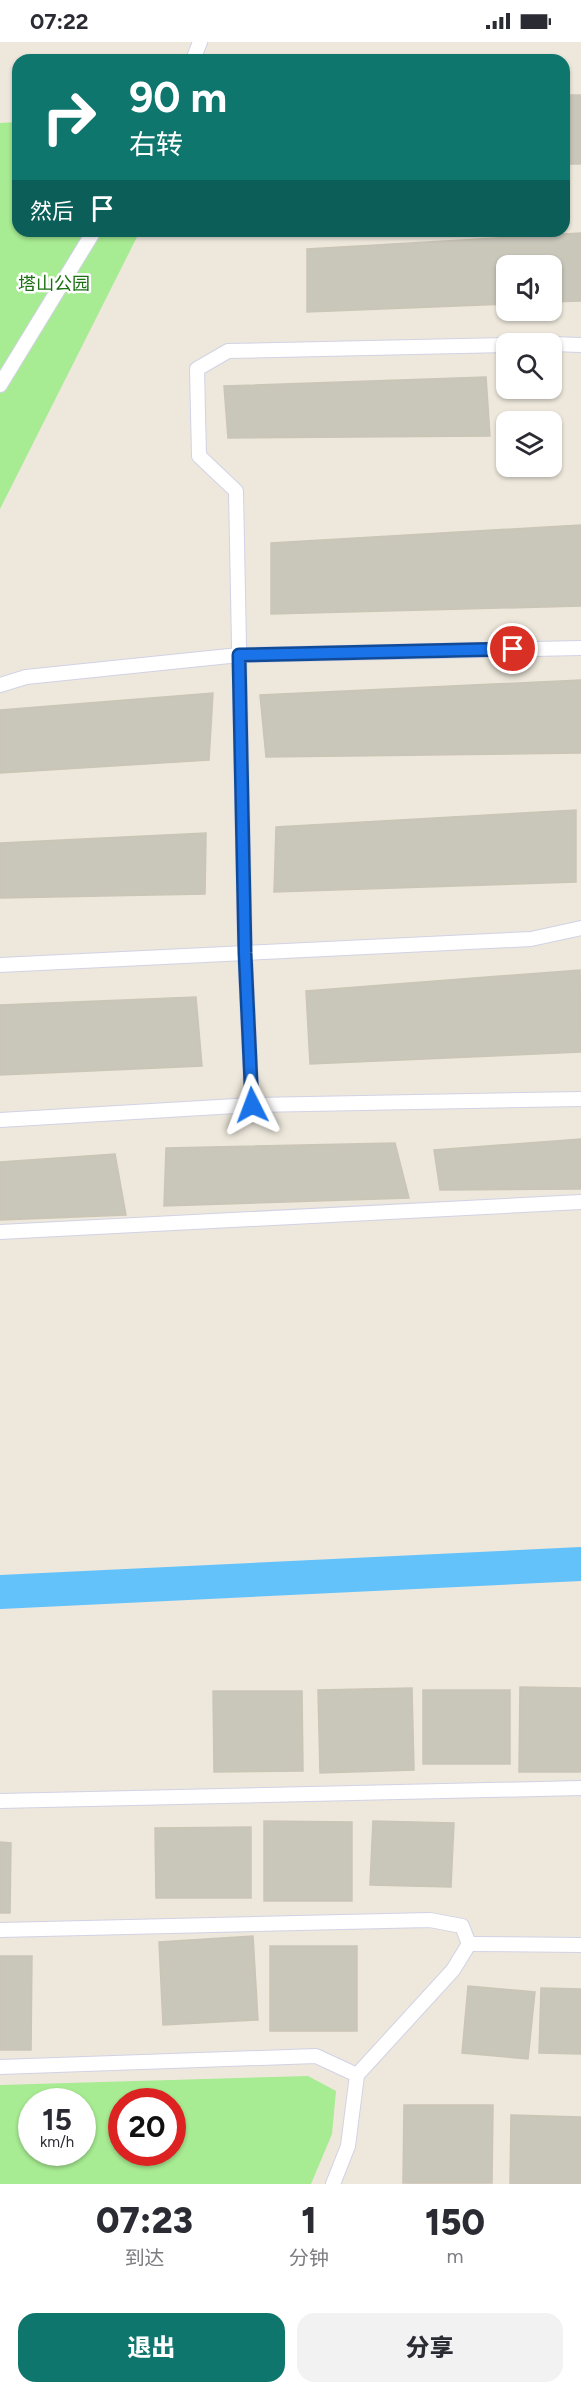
<!DOCTYPE html>
<html lang="zh">
<head>
<meta charset="utf-8">
<style>
	body { margin:0; font-family:Figtree,"Noto Sans SC",sans-serif; background:#f2f2f3; color:#2b2b33; height:100vh; display:flex; flex-direction:column; font-size:22px; white-space:nowrap }
	* { box-sizing:border-box; margin:0 }
	p { font-size:20px; color:#7c7c81 }
	.icon { flex:none; width:33px; height:33px; fill:none; stroke:currentColor; stroke-width:2; stroke-linecap:round; stroke-linejoin:round }
	.map { position:relative; height:2142px; overflow:hidden }
	.drawer { display:flex; flex-direction:column; background:#fff; flex:1 }
	.drawer>* { flex:none }
	.banner { position:absolute; left:12px; top:12px; width:558px; height:183px; border-radius:18px; box-shadow:0 2px 4px #0004; background:#0f766e; color:#fff; overflow:hidden }
	.tools { position:absolute; left:496px; top:213px; display:grid; gap:12px }
	.tools a { display:grid; place-items:center; width:66px; height:66px; border-radius:12px; background:#fff; box-shadow:0 2px 4px #0004; font-size:30px }
	.speed { position:absolute; left:18px; top:2046px; display:flex; gap:12px; font-size:30px; font-weight:700; text-align:center }
	.speed>* { display:grid; place-content:center; width:78px; height:78px; border-radius:50%; background:#fff; box-shadow:0 2px 4px #0004; line-height:1 }
	.speed small { font-size:15px; font-weight:400 }
	.speed .limit { border:9px solid #d22; background:#fff; color:#111 }
	.pin { position:absolute; display:grid; place-items:center; width:51px; height:51px; color:#fff; margin:-26px; border:3px solid #fff; border-radius:50%; box-shadow:0 2px 6px #0007 }
	.me { position:absolute; width:66px; margin:-33px; rotate:357deg; stroke-linejoin:round; filter:drop-shadow(0 0 4px #0008) }
	.turn { display:flex; align-items:center; gap:21px; height:126px; padding:0 18px; font-size:27px }
	.turn .icon { width:78px; height:78px; stroke-width:2.5 }
	.turn b { display:block; font-size:42px; line-height:51px }
	.then { display:flex; align-items:center; height:57px; padding:0 18px; background:#0003; gap:12px; font-size:22px }
	.eta { display:flex; justify-content:space-evenly; align-items:center; height:102px; text-align:center }
	.eta b { font-size:36px; font-weight:800; line-height:42px }
	.button { display:flex; gap:12px; margin-top:auto; padding:12px 18px }
	.button a { flex:1; height:69px; border-radius:18px; background:#0f766e; color:#fff; font-size:24px; font-weight:800; line-height:69px; text-align:center }
	.button a+a { background:#f2f2f3; color:#2b2b33 }
	.status { display:flex; justify-content:space-between; align-items:center; height:42px; padding:0 30px; background:#fff; direction:ltr }
	.status svg { height:16px; fill:currentColor }
	.map>svg:first-child { display:block }
</style>
</head>
<body>
<div class="status"><b>07:22</b><svg viewBox="0 0 49 12"><path d="M0 12V9h3v3zM5 12V6h3v6zM10 12V3h3v9zM15 12V0h3v12zM26 1h20v11H26zM47 4h2v5h-2z"/></svg></div>
<div class="map">
<svg width="581" height="2142" viewBox="0 0 581 2142">
	<rect width="100%" height="100%" fill="#eee8dc"/>
	<g fill="#a7eb92" fill-rule="evenodd">
		<path d="M 18,80 L 18,189 L 140,189 L 0,467 L 0,81 Z"/>
		<path d="M 308,2034 L 336,2049 L 332,2092 L 311,2142 L 0,2142 L 0,2043 ZM 32,2060 L 82,2060 L 82,2110 L 32,2110 ZM 122,2060 L 172,2060 L 172,2110 L 122,2110 Z"/>
	</g>
	<g fill="none" stroke-linecap="round" stroke-linejoin="round">
		<path stroke="#64c2fb" stroke-width="34" d="M 0,1550 L 581,1522"/>
	</g>
	<g fill="#c9c6ba" stroke="#cac5b5" stroke-width="1.5">
		<rect x="564" y="53" width="17" height="69"/>
		<path d="M 581,191 L 581,259 L 552,260 L 552,224 L 507,224 L 507,262 L 307,270 L 307,207 Z"/>
		<path d="M 486,335 L 490,394 L 228,396 L 224,344 Z"/>
		<path d="M 581,483 L 581,564 L 271,572 L 271,501 Z"/>
		<path d="M 581,638 L 581,711 L 266,715 L 260,653 Z"/>
		<path d="M 213,651 L 209,718 L 0,731 L 0,668 Z"/>
		<path d="M 576,768 L 576,840 L 274,850 L 276,785 Z"/>
		<path d="M 206,791 L 205,852 L 0,856 L 0,801 Z"/>
		<path d="M 580,928 L 581,1010 L 310,1022 L 306,949 Z"/>
		<path d="M 196,955 L 202,1024 L 0,1033 L 0,963 Z"/>
		<path d="M 581,1097 L 581,1147 L 440,1148 L 434,1108 Z"/>
		<path d="M 395,1101 L 409,1156 L 164,1164 L 166,1106 Z"/>
		<path d="M 115,1112 L 126,1173 L 0,1178 L 0,1120 Z"/>
		<path d="M 520,1645 L 581,1646 L 581,1730 L 519,1730 Z"/>
		<path d="M 412,1646 L 414,1728 L 320,1731 L 318,1648 Z"/>
		<rect x="423" y="1648" width="87" height="74"/>
		<path d="M 213,1649 L 302,1649 L 303,1729 L 214,1730 Z"/>
		<path d="M 264,1779 L 352,1780 L 352,1859 L 264,1859 Z"/>
		<path d="M 373,1779 L 454,1781 L 451,1845 L 370,1843 Z"/>
		<path d="M 251,1785 L 251,1856 L 156,1856 L 155,1786 Z"/>
		<path d="M 0,1800 L 11,1801 L 10,1871 L 0,1871 Z"/>
		<path d="M 253,1894 L 258,1978 L 163,1983 L 159,1900 Z"/>
		<rect x="270" y="1904" width="87" height="85"/>
		<path d="M 0,1914 L 32,1914 L 31,2008 L 0,2008 Z"/>
		<path d="M 468,1944 L 535,1950 L 528,2017 L 462,2011 Z"/>
		<path d="M 541,1946 L 581,1947 L 581,2012 L 539,2011 Z"/>
		<path d="M 404,2063 L 493,2063 L 492,2141 L 403,2141 Z"/>
		<path d="M 511,2073 L 581,2075 L 581,2142 L 510,2142 Z"/>
	</g>
	<g fill="none" stroke-linecap="round" stroke-linejoin="round">
		<defs>
			<g id="service">
				<path d="M 193,18 L 200,0"/>
				<path d="M 552,302 L 581,303"/>
				<path d="M 0,343 L 94,189"/>
				<path d="M 0,643 L 26,635 L 239,613 L 581,606"/>
				<path d="M 0,923 L 531,897 L 581,886"/>
				<path d="M 252,1063 L 245,911 L 236,449 L 199,414 L 197,327 L 228,309 L 507,303"/>
				<path d="M 0,1078 L 252,1063 L 581,1057"/>
				<path d="M 0,1190 L 581,1160"/>
				<path d="M 0,1759 L 581,1746"/>
				<path d="M 0,1888 L 430,1878 L 462,1884 L 469,1902 L 453,1928 L 357,2033"/>
				<path d="M 469,1902 L 581,1903"/>
				<path d="M 0,2025 L 316,2014 L 357,2033 L 348,2104 L 333,2142"/>
			</g>
		</defs>
		<use href="#service" stroke="#d1d2e5" stroke-width="16"/>
		<use href="#service" stroke="#fff" stroke-width="14"/>
	</g>
	<g fill="none" stroke-linecap="round" stroke-linejoin="round">
		<defs>
			<path id="route" d="M 252,1063 L 245,911 L 239,613 L 513,607"/>
		</defs>
		<use href="#route" stroke="#114b97" stroke-width="15"/>
		<use href="#route" stroke="#1a73e8" stroke-width="10"/>
	</g>
	<g text-anchor="middle" stroke-width="5" stroke-linejoin="round" paint-order="stroke">
		<g font-size="18" fill="#1b7112" stroke="#fff">
			<text x="54" y="248">塔山公园</text>
		</g>
	</g>
</svg>
<div class="tools">
<a><svg class="icon" aria-label="sound" viewBox="0 0 24 24"><path d="M4 9h4l5-4v14l-5-4H4zM17 9q2 3 0 6"/></svg></a>
<a><svg class="icon" aria-label="search" viewBox="0 0 24 24"><circle cx="10" cy="10" r="6"/><path d="M15 15l6 6"/></svg></a>
<a><svg class="icon" aria-label="layers" viewBox="0 0 24 24"><path d="M12 4l9 5-9 5-9-5zM3 14l9 5 9-5"/></svg></a>
</div>
<div class="speed"><div>15<small>km/h</small></div><div class="limit">20</div></div>
<div class="pin" style="left:513px;top:607px;background:#d93025"><svg class="icon" aria-label="arrive" viewBox="0 0 24 24"><path d="M6 21V4h12l-3 4 3 4H6"/></svg></div>
<svg class="me" style="left:252px;top:1063px" viewBox="-20 -20 40 40"><path d="M0-17L14 15 0 8-14 15z" fill="#1a73e8" stroke="#fff" stroke-width="4"/></svg>
<div class="banner">
<div class="turn"><svg class="icon" aria-label="right" viewBox="0 0 24 24"><path d="M7 20v-9h11M14 6l5 5-5 5"/></svg><div><b>90 m</b>右转</div></div>
<div class="then">然后<svg class="icon" aria-label="arrive" viewBox="0 0 24 24"><path d="M6 21V4h12l-3 4 3 4H6"/></svg></div>
</div>
</div>
<section class="drawer">
<div class="eta">
<div><b>07:23</b><p>到达</p></div>
<div><b>1</b><p>分钟</p></div>
<div><b>150</b><p>m</p></div>
</div>
<div class="button"><a>退出</a><a>分享</a></div>
</section>
</body>
</html>
